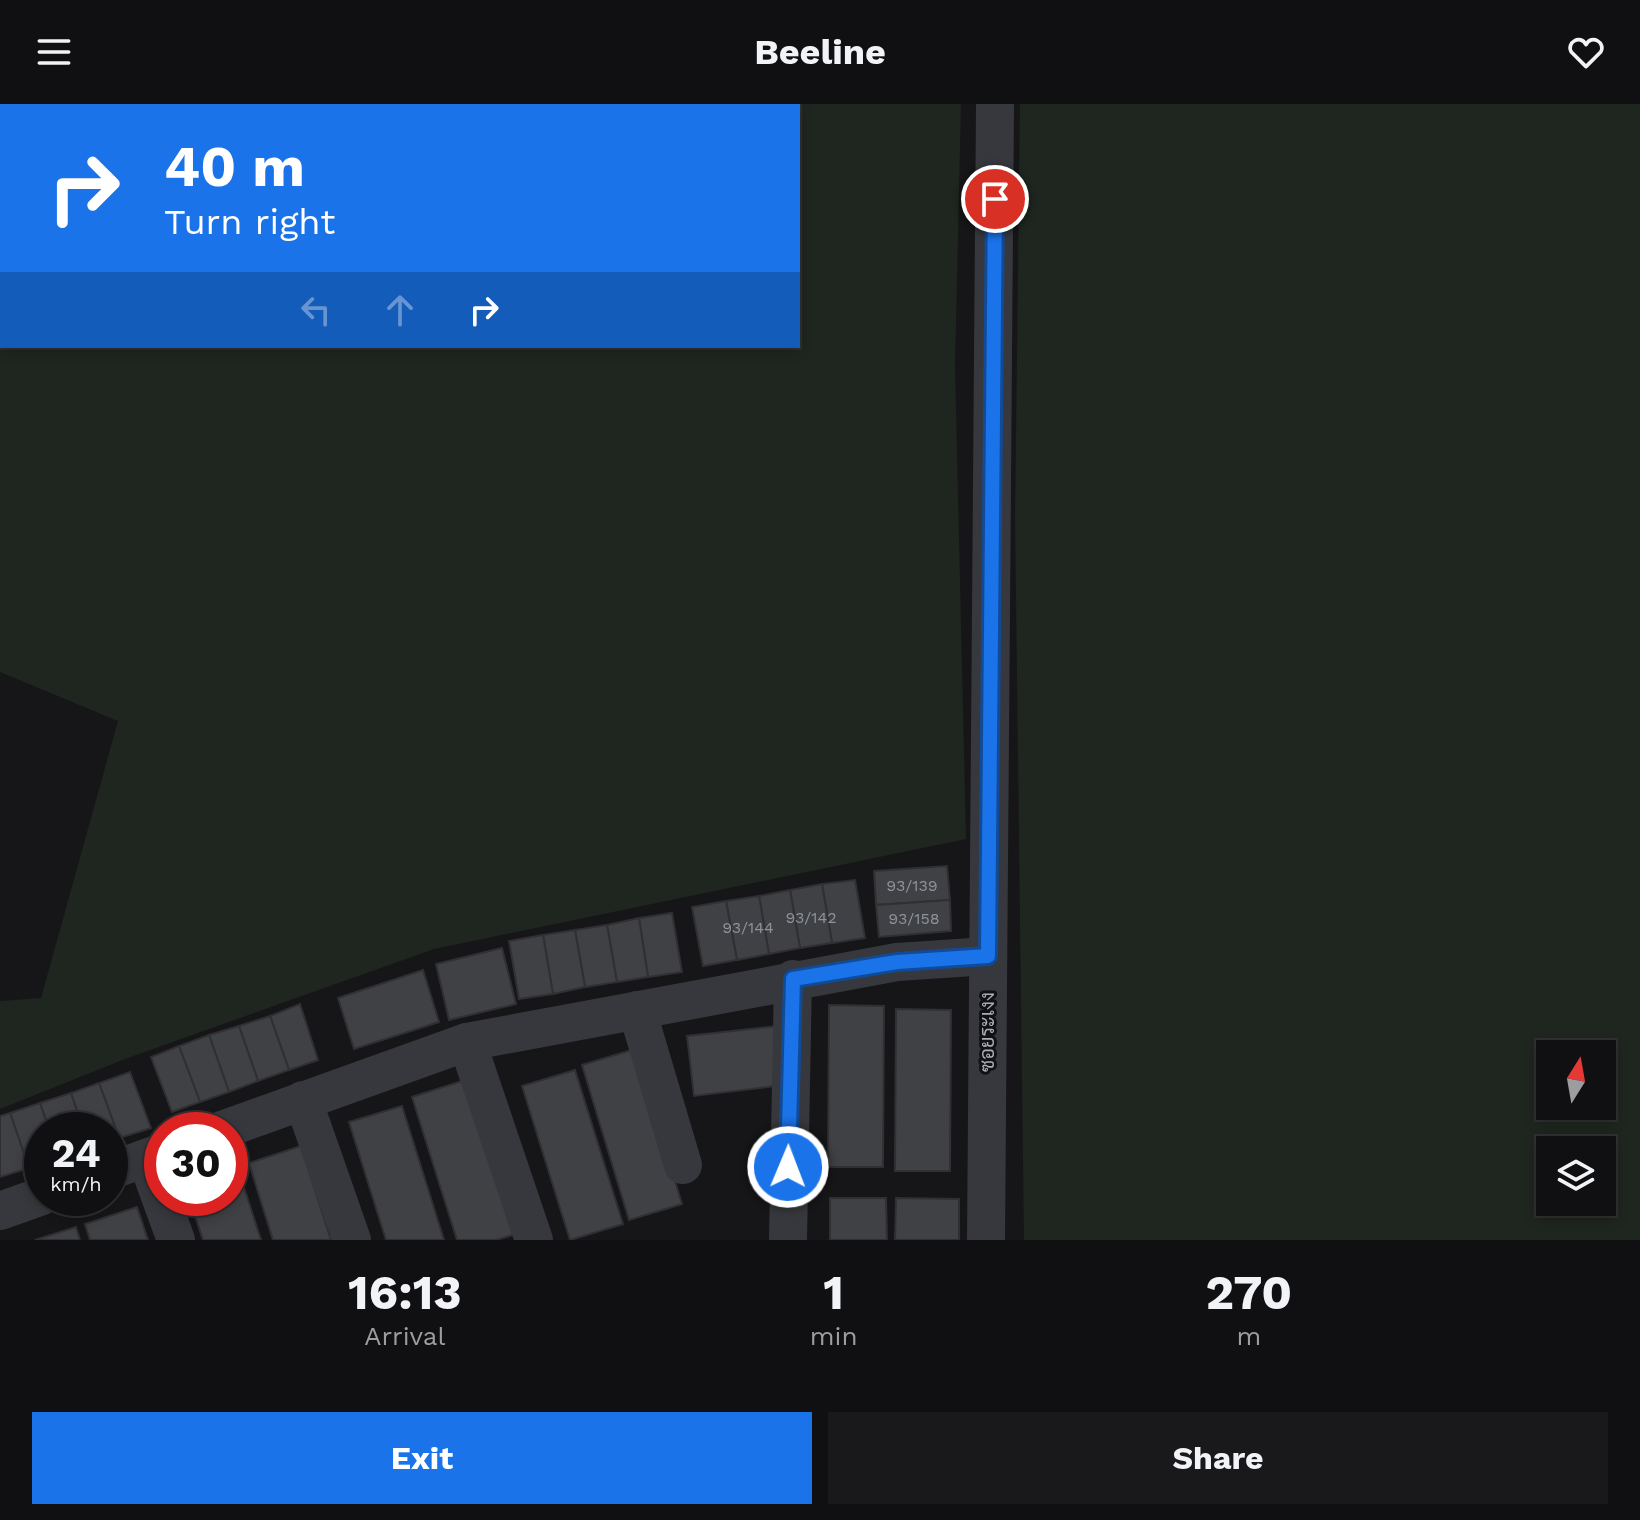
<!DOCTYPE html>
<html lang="en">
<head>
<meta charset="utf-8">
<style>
	body { margin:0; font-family:"Work Sans",Sarabun,sans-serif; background:#19191b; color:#f1f3f6; height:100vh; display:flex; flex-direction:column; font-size:30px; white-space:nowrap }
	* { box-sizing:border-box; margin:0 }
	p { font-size:26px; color:#9c9d9f }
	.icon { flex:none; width:44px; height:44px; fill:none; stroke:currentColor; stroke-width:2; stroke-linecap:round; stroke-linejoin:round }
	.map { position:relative; height:1136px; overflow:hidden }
	.side { display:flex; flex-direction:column; background:#101012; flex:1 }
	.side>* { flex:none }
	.hud { position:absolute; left:0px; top:0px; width:800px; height:244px; box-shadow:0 4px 12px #0003,0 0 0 2px #303032; background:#1a73e8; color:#fff; overflow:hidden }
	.needle { width:52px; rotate:11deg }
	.controls { position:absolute; left:1536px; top:936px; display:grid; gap:16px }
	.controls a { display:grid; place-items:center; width:80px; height:80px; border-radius:0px; background:#101012; box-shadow:0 4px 12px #0003,0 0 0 2px #303032; font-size:40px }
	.speed { position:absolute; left:24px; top:1008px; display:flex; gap:16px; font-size:40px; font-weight:700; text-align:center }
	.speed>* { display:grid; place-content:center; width:104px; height:104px; border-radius:50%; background:#101012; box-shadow:0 4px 12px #0003,0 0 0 2px #303032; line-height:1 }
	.speed small { font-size:20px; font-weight:400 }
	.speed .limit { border:12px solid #d22; background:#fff; color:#111 }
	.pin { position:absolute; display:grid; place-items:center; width:68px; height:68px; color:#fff; margin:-34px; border:4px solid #fff; border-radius:50%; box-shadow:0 2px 8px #0007 }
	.me { position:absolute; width:88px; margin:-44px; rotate:1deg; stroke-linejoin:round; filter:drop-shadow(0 0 6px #0008) }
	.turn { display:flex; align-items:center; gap:28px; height:168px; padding:0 32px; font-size:36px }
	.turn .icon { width:104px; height:104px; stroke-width:2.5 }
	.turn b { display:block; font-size:56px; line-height:68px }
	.lanes { display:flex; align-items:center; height:76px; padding:0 32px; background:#0003; justify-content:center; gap:40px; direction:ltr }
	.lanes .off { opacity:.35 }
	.eta { display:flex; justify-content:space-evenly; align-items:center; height:136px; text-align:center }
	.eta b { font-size:48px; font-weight:700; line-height:56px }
	.action { display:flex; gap:16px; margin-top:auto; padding:16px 32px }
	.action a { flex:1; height:92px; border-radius:0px; background:#1a73e8; color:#fff; font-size:32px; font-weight:700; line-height:92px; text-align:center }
	.action a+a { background:#19191b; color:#f1f3f6 }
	header { display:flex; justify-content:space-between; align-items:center; height:104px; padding:0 32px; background:#101012; font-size:36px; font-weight:700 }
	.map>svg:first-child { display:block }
</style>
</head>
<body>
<header><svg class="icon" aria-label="menu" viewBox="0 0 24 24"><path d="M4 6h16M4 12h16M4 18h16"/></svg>Beeline<svg class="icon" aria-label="heart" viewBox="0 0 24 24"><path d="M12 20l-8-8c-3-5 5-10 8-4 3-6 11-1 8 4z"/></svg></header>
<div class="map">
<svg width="1640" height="1136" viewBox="0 0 1640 1136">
	<rect width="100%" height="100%" fill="#161618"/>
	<g fill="#1e261f" fill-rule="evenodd">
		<path d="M 0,0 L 365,0 L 366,2 L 2,2 L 2,17 Z"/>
		<path d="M 607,0 L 961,0 L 955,263 L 966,735 L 434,845 L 125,955 L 0,1005 L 0,897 L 41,894 L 118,617 L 0,568 L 0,105 L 2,242 L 798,242 L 798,2 L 605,2 Z"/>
		<path d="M 1020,0 L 1640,0 L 1640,1136 L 1024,1136 L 1015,415 ZM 1550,950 L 1602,950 L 1602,1002 L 1550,1002 ZM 1550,1046 L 1602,1046 L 1602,1098 L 1550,1098 Z"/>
	</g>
	<g fill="#404145" stroke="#303034" stroke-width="2">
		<path d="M 398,0 L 458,0 L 459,2 L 398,2 Z"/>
		<path d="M 947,762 L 950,796 L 876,801 L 874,767 Z"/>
		<path d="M 855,776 L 865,834 L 832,839 L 822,780 Z"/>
		<path d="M 822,780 L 832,839 L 800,844 L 790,786 Z"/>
		<path d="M 790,786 L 800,844 L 769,850 L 759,792 Z"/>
		<path d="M 759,792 L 769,850 L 737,856 L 726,797 Z"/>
		<path d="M 950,796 L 951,827 L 879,833 L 876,801 Z"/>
		<path d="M 726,797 L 737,856 L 703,862 L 692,803 Z"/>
		<path d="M 672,809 L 682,868 L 648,873 L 639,814 Z"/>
		<path d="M 639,814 L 648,873 L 617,878 L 607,821 Z"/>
		<path d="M 607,821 L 617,878 L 585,883 L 575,826 Z"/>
		<path d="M 575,826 L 585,883 L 553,890 L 543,831 Z"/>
		<path d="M 543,831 L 553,890 L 519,895 L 509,837 Z"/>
		<path d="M 502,844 L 516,900 L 449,916 L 436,860 Z"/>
		<path d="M 423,866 L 439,918 L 354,945 L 338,894 Z"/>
		<path d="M 300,900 L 318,956 L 289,966 L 270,912 Z"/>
		<path d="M 829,901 L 884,902 L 883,1063 L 828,1063 Z"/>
		<path d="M 896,905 L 951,906 L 950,1067 L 895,1067 Z"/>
		<path d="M 270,912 L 289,966 L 258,977 L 239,922 Z"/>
		<path d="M 239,922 L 258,977 L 229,988 L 209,931 Z"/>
		<path d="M 777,922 L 784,981 L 694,992 L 687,932 Z"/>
		<path d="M 209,931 L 229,988 L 200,998 L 179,942 Z"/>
		<path d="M 179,942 L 200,998 L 172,1008 L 151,953 Z"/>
		<path d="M 635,945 L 682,1100 L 629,1116 L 582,961 Z"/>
		<path d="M 575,966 L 623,1120 L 570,1136 L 522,982 Z"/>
		<path d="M 130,968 L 151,1024 L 119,1034 L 99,979 Z"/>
		<path d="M 465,976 L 513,1131 L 496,1136 L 457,1136 L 412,993 Z"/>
		<path d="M 99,979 L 119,1034 L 110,1037 L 110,1026 L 83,1026 L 71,989 Z"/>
		<path d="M 71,989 L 83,1026 L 49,1026 L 40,999 Z"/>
		<path d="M 40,999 L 49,1026 L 42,1026 L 42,1059 L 29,1064 L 10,1009 Z"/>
		<path d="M 402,1002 L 444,1136 L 386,1136 L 349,1018 Z"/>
		<path d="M 10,1009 L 29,1064 L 0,1073 L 0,1012 Z"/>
		<path d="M 301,1042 L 331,1136 L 273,1136 L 249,1059 Z"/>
		<path d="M 238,1065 L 261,1136 L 203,1136 L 189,1094 L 230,1094 L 230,1068 Z"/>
		<path d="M 830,1094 L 886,1094 L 887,1136 L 830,1136 Z"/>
		<path d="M 896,1094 L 959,1095 L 959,1136 L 895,1136 Z"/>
		<path d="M 137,1103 L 148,1136 L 90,1136 L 85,1120 Z"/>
		<path d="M 76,1123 L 80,1136 L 35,1136 Z"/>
	</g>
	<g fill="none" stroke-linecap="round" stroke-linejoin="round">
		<g stroke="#37383d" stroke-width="38">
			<path d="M 384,0 L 384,2"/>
			<path d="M 558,2 L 559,0"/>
			<path d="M 637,906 L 683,1061"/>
			<path d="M 467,938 L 534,1136"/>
			<path d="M 303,996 L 352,1136"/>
			<path d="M 222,1026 L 467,938 L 897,858 L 988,852"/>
			<path d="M 146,1054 L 176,1136"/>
			<path d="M 110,1067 L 162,1048"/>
			<path d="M 0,1107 L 42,1092"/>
			<path d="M 788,1136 L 793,875"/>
			<path d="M 986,1136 L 995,0"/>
		</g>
	</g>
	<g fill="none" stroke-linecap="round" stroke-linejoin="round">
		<defs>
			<path id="route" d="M 788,1063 L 793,875 L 897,858 L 988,852 L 995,95"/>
		</defs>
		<use href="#route" stroke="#114b97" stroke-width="20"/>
		<use href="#route" stroke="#1a73e8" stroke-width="14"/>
	</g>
	<g text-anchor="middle" stroke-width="6" stroke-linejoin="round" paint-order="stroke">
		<g font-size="16" fill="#8e929b">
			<text x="912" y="787">93/139</text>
			<text x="811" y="819">93/142</text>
			<text x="914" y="820">93/158</text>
			<text x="748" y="829">93/144</text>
		</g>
		<g font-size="20" fill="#a8adb8" stroke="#111113">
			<text transform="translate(987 928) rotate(-90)" y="7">ซอยระเงง</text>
		</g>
	</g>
</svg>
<div class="controls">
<a><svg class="needle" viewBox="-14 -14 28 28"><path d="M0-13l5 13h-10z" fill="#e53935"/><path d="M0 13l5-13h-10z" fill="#9c9d9f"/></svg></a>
<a><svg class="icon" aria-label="layers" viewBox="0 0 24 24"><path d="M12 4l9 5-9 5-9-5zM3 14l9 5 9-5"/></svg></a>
</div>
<div class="speed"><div>24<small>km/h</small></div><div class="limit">30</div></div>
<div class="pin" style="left:995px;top:95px;background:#d93025"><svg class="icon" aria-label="arrive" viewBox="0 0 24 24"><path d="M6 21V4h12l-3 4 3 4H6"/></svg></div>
<svg class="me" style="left:788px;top:1063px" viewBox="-20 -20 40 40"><circle r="17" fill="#1a73e8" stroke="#fff" stroke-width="3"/><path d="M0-11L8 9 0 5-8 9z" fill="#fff"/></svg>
<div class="hud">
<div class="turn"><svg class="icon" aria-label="right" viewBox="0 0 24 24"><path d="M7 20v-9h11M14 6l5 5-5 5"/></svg><div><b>40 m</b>Turn right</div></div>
<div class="lanes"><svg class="icon off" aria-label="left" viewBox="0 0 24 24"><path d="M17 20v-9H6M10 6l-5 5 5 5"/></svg><svg class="icon off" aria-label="ahead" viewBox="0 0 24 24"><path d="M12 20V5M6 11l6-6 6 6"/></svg><svg class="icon" aria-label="right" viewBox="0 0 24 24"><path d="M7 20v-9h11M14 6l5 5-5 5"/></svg></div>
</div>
</div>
<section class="side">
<div class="eta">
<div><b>16:13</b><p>Arrival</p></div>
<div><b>1</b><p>min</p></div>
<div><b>270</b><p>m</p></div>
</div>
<div class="action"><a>Exit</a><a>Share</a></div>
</section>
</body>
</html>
